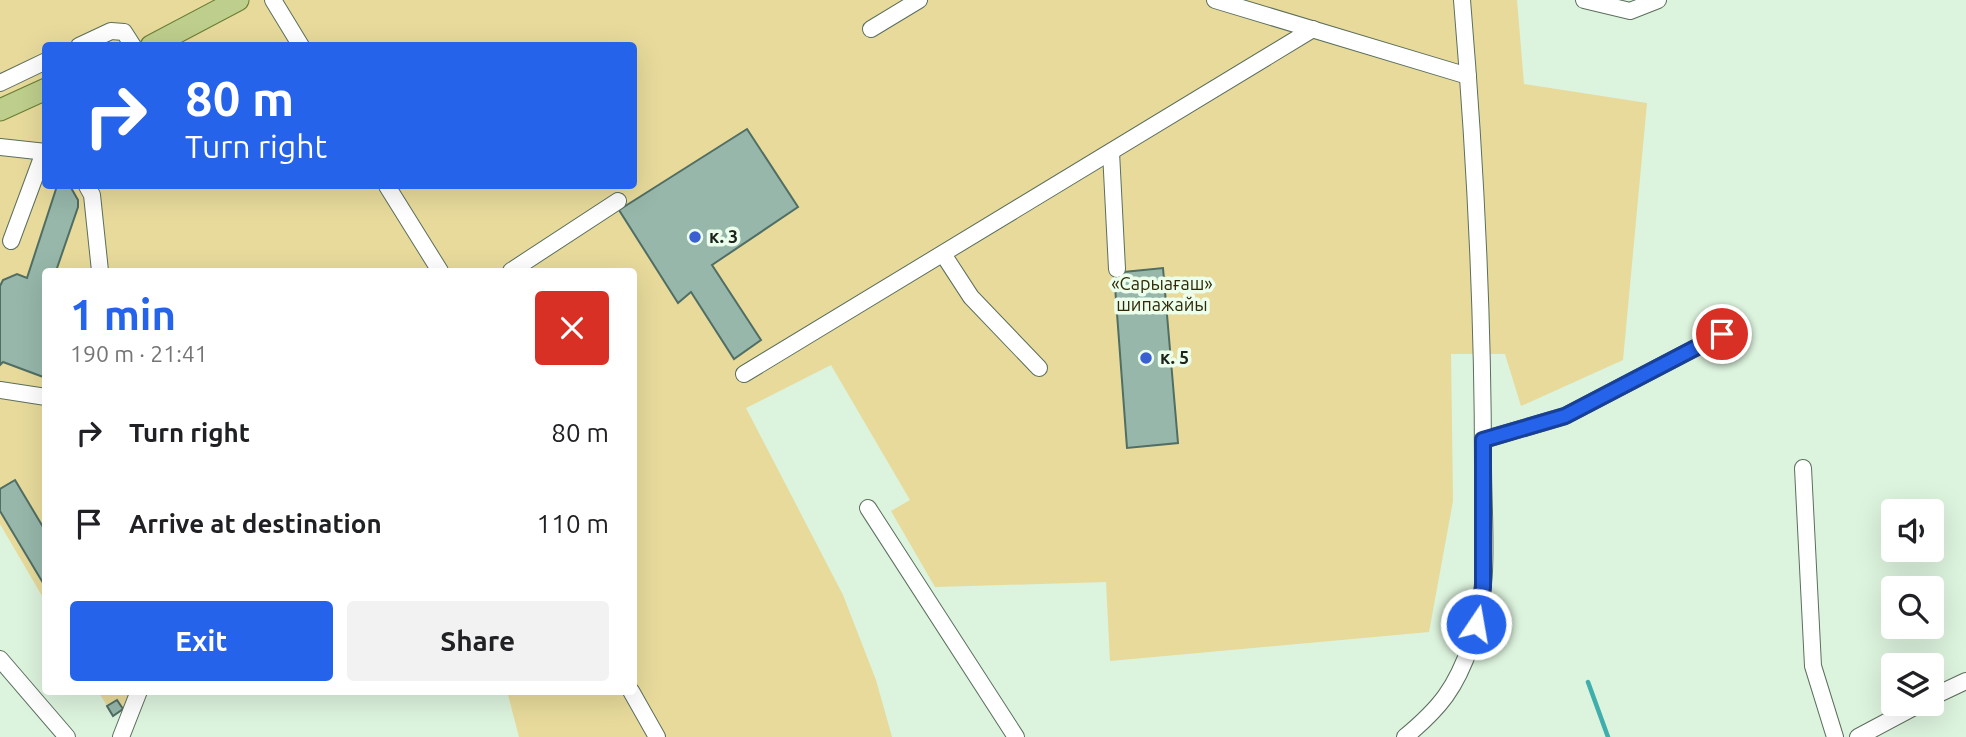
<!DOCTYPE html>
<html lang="en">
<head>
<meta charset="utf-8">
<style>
	body { margin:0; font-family:Ubuntu,sans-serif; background:#f2f2f2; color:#202124; height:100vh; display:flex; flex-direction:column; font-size:26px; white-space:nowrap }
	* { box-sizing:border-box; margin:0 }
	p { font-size:23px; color:#757577 }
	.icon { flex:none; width:38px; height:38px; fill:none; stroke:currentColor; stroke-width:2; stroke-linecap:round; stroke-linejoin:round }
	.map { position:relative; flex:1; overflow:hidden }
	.panel { position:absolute; left:42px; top:268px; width:595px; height:427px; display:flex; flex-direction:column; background:#fff; border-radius:7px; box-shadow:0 7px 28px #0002 }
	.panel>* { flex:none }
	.guide { position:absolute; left:42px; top:42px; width:595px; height:147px; border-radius:7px; box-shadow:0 7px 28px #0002; background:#2563eb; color:#fff; overflow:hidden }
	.controls { position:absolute; left:1881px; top:499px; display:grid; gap:14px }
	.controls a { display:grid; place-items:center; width:63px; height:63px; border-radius:7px; background:#fff; box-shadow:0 7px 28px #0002; font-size:35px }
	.pin { position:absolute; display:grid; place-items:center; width:60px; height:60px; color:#fff; margin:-30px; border:4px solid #fff; border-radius:50%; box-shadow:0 2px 7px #0007 }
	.me { position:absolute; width:77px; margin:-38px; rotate:12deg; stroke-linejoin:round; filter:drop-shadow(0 0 5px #0008) }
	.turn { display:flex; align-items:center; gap:24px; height:147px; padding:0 28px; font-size:32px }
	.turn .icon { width:91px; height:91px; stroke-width:2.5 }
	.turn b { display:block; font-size:49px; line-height:60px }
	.round { display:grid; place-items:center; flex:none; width:74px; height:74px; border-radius:7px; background:#f2f2f2 }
	.head { display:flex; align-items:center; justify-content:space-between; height:119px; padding:0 28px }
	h1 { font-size:42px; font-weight:700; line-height:52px; color:#2563eb }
	.button { display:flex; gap:14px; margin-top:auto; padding:14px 28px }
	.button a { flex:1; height:80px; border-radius:7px; background:#2563eb; color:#fff; font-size:28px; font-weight:700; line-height:80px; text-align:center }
	.button a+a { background:#f2f2f2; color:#202124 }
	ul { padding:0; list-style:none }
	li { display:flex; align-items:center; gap:21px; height:91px; padding:0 28px }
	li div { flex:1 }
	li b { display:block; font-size:26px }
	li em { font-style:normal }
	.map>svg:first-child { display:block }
</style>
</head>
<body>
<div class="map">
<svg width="1966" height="737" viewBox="0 0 1966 737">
	<rect width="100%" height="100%" fill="#dcf3dd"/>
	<g fill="#e7da9b" fill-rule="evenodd">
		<path d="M 0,0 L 1517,0 L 1524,84 L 1647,103 L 1623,360 L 1521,406 L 1505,354 L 1451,354 L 1453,501 L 1429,632 L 1110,661 L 1106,582 L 935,587 L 891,511 L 910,500 L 831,365 L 746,408 L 843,595 L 876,680 L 892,737 L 519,737 L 507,691 L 634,691 L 634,271 L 46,271 L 45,601 L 0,524 ZM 46,46 L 634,46 L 634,186 L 46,186 Z"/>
		<path d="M 98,691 L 131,691 L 123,709 L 113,716 Z"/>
	</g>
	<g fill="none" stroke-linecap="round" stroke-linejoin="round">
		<path stroke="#3faead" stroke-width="4.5" d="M 1588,682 L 1608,737"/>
	</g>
	<g fill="#97b7ab" stroke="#506e63" stroke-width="2">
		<path d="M 747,129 L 798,207 L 712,265 L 761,340 L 734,359 L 691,292 L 678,303 L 619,210 Z"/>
		<path d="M 57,186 L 70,186 L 78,200 L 78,207 L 56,271 L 46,271 L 46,378 L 3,362 L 0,365 L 0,286 L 3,280 L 17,274 L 27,278 Z"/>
		<path d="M 1163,268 L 1178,443 L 1127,448 L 1114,273 Z"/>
		<path d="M 15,480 L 46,532 L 46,588 L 0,511 L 0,489 Z"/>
		<path d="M 117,700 L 123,709 L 113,716 L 107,706 Z"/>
	</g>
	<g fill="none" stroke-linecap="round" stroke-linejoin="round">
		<defs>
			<g id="minor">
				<path d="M 273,0 L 301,46"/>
				<path d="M 1215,0 L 1468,76"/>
				<path d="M 1584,0 L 1630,11 L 1658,0"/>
				<path d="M 871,29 L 919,0"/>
				<path d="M 79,46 L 111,31 L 124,32 L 133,46"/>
				<path d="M 0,83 L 46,61"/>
				<path d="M 0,147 L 46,152"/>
				<path d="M 1111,152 L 1117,269"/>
				<path d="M 87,186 L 92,195 L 100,271"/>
				<path d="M 387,186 L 440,271"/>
				<path d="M 11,241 L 44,152"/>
				<path d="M 943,254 L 971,297 L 1039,368"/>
				<path d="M 511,271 L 618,201"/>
				<path d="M 744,374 L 1313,29"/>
				<path d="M 0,390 L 46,397"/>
				<path d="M 1483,440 L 1565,416 L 1722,334"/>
				<path d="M 1803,468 L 1813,666 L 1835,737"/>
				<path d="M 868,508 L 1016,737"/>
				<path d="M 0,659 L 67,737"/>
				<path d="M 631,691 L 657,737"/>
				<path d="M 1932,697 L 1966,681"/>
				<path d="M 121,737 L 139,691"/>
				<path d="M 1405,737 C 1440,708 1456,688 1471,644 C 1491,588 1483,524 1483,465 C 1483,310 1475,155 1462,0"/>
				<path d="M 1858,737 L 1920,704"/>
			</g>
			<g id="major">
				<path d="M 151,46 L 238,0"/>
				<path d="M 0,110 L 46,89"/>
			</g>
		</defs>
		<use href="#minor" stroke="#5b6f5c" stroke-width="18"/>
		<use href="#major" stroke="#687d33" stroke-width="23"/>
		<use href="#minor" stroke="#fff" stroke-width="16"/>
		<use href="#major" stroke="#bece8c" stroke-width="21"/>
	</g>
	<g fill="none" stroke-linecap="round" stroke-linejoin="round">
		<defs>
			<path id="route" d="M 1476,624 L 1483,587 L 1483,440 L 1565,416 L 1722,334"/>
		</defs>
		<use href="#route" stroke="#184099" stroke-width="18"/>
		<use href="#route" stroke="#2563eb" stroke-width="12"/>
	</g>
	<g fill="#3a60d2" stroke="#ecffed" stroke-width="2.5">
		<circle cx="695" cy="237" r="7"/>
		<circle cx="1146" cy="358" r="7"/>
	</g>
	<g text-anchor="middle" stroke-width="7" stroke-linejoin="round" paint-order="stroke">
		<g font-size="18" font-weight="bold" fill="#1b231b" stroke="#ecffed" text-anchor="start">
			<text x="709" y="243">к. 3</text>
			<text x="1160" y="364">к. 5</text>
		</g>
		<g font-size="18" fill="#302a07" stroke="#ecffed">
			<text x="1162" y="290">«Сарыағаш»<tspan x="1162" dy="21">шипажайы</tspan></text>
		</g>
	</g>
</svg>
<div class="controls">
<a><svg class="icon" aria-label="sound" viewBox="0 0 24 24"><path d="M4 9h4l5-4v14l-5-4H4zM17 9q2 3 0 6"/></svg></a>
<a><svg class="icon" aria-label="search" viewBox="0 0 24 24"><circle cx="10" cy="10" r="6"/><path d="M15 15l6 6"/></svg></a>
<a><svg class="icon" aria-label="layers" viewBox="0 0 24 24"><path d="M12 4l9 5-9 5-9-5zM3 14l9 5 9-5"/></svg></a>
</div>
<div class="pin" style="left:1722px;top:334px;background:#d93025"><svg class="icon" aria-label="arrive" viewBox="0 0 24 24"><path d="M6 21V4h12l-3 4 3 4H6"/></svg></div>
<svg class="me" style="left:1476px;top:624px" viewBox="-20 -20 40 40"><circle r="17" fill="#2563eb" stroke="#fff" stroke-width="3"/><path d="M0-11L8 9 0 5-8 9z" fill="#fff"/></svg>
<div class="guide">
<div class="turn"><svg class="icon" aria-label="right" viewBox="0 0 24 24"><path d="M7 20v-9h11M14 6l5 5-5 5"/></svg><div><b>80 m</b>Turn right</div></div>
</div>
<section class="panel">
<div class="head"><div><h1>1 min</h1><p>190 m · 21:41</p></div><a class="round" style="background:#d93025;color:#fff"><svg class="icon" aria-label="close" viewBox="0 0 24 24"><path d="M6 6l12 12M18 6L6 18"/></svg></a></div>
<ul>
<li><svg class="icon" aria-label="right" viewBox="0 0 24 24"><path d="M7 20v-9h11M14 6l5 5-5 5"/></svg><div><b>Turn right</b></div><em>80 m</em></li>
<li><svg class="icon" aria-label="arrive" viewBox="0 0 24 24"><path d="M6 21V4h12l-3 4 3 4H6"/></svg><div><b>Arrive at destination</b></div><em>110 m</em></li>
</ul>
<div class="button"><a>Exit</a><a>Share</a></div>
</section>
</div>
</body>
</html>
